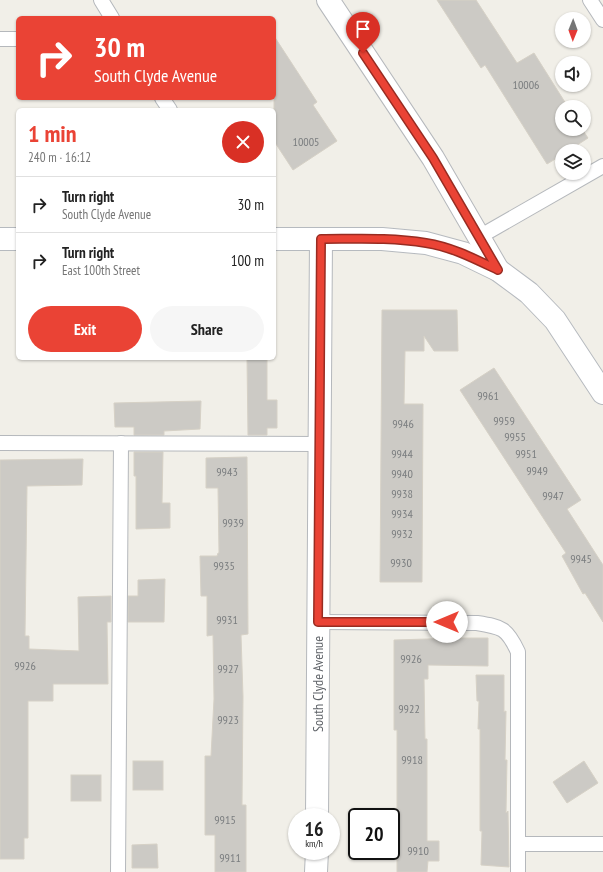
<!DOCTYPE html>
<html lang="en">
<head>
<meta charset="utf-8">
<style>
	body { margin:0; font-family:"PT Sans Narrow",sans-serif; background:#f6f6f6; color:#222; height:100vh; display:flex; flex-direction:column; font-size:15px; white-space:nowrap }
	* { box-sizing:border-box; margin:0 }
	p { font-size:13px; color:#767676 }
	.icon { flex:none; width:22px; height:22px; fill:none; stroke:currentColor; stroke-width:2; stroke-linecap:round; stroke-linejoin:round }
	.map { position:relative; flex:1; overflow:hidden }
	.details { position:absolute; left:16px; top:108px; width:260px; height:252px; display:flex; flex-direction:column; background:#fff; border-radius:6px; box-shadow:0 1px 3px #0004 }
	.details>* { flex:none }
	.top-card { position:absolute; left:16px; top:16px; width:260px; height:84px; border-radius:6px; box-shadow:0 1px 3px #0004; background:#ea4335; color:#fff; overflow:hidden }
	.needle { width:26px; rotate:181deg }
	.buttons { position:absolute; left:555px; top:12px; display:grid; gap:8px }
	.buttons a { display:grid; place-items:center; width:36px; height:36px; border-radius:50%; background:#fff; box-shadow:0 1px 3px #0004; font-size:20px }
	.speed { position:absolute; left:288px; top:808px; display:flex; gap:8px; font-size:20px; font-weight:700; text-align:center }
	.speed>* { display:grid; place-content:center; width:52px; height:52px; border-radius:50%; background:#fff; box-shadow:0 1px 3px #0004; line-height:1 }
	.speed small { font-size:10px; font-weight:400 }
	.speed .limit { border:2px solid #111; border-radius:6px; background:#fff; color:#111 }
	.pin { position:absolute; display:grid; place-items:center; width:34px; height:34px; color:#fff; margin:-41px -17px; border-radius:50% 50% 50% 0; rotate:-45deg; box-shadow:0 0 4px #0007 }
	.pin .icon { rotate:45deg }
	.me { position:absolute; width:44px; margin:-22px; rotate:270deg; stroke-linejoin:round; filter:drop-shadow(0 0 3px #0008) }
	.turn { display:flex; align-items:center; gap:14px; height:84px; padding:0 12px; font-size:18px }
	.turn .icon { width:52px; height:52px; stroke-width:2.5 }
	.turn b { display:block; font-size:28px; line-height:34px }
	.round { display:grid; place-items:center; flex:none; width:42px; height:42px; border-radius:21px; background:#f6f6f6 }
	.overview { display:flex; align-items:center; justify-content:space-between; height:68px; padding:0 12px }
	h1 { font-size:24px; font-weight:600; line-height:30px; color:#ea4335 }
	.cta { display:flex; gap:8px; margin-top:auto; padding:8px 12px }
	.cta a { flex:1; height:46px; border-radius:24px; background:#ea4335; color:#fff; font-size:16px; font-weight:600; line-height:46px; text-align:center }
	.cta a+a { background:#f6f6f6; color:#222 }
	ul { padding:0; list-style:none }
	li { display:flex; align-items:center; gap:12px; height:56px; padding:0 12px; border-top:1px solid #e0e0e0 }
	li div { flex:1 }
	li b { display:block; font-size:15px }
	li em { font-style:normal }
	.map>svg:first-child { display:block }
</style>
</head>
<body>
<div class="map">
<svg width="603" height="872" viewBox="0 0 603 872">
	<rect width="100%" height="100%" fill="#f1efe8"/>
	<g fill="#cccac5" stroke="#d6d1c6">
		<path d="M 437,0 L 476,0 L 517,63 L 534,53 L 568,107 L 562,107 L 562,129 L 582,129 L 588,138 L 568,151 L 562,151 L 562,155 L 547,164 L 485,65 L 481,68 Z"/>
		<path d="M 274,36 L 317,102 L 313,105 L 337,141 L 293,170 L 274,141 Z"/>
		<path d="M 382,310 L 457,310 L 458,351 L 434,351 L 424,336 L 424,351 L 405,351 L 404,404 L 423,404 L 422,582 L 380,582 Z"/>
		<path d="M 247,358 L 267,358 L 267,400 L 277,400 L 277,428 L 267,428 L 267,435 L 248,435 Z"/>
		<path d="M 494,368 L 581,500 L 567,509 L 603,565 L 603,622 L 585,593 L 583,594 L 562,556 L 566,553 L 460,390 Z"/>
		<path d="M 201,401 L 200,429 L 164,431 L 164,435 L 134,435 L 134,427 L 115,427 L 114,403 Z"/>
		<path d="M 134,452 L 163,452 L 162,503 L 170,503 L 170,528 L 136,529 L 136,476 L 134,476 Z"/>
		<path d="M 247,457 L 248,634 L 241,635 L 243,697 L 242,805 L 246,805 L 246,872 L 215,872 L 215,835 L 205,835 L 205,756 L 211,756 L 214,699 L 213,635 L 207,636 L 207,596 L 201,596 L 200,556 L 217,556 L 218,553 L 219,553 L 218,488 L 206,488 L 206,458 Z"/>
		<path d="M 83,459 L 82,485 L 27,486 L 25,636 L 29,636 L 29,649 L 79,651 L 78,597 L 111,596 L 111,622 L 107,622 L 108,684 L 53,684 L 53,701 L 28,701 L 28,838 L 24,838 L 24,859 L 0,859 L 0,460 Z"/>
		<path d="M 165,579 L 164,622 L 128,622 L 128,596 L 138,596 L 138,580 Z"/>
		<path d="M 460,638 L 488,638 L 488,666 L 428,665 L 428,679 L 424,679 L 425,739 L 427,739 L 427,841 L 439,841 L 439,861 L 428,861 L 427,872 L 397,872 L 397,730 L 394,730 L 394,640 Z"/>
		<path d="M 476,675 L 504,675 L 504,712 L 506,711 L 505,760 L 507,760 L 506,813 L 508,811 L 509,867 L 481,865 L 482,831 L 480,831 L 480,729 L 478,729 L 479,701 L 477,701 Z"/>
		<rect x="133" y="761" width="30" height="29"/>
		<path d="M 584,761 L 598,783 L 567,803 L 553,782 Z"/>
		<rect x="71" y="775" width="30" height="26"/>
		<path d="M 157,844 L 158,868 L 132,868 L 132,845 Z"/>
	</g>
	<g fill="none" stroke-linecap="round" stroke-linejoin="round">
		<defs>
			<g id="lane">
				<path d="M 101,0 L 112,18"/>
				<path d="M 590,0 L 603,20"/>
				<path d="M 0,39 L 18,39"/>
				<path d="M 162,98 L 170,110"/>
				<path d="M 479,237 L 603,166"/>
				<path d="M 0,443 L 319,444"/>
				<path d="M 318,622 L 477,623 C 502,627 507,628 518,652 L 518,872"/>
				<path d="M 518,844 L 603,844"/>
				<path d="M 118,872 L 121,443"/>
			</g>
			<g id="street">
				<path d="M 328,0 L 433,158 L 498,270"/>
				<path d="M 317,817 L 321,239"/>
				<path d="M 316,872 L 317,851"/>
			</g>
			<g id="secondary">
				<path d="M 0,239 L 18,239"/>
				<path d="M 274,239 L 382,239 L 426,243 L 463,253 L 498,270 L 529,293 L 555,320 L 603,393"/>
			</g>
		</defs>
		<use href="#lane" stroke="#b5b8bc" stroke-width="16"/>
		<use href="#street" stroke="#b5b8bc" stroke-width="24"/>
		<use href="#secondary" stroke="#b6babf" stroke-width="24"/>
		<use href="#lane" stroke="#fff" stroke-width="14"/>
		<use href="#street" stroke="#fff" stroke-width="22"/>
		<use href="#secondary" stroke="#fff" stroke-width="22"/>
	</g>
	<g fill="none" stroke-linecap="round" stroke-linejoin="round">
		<defs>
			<path id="route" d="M 363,53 L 433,158 L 498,270 C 475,259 452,247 426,243 C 391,237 355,239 321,239 L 318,622 L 447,622"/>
		</defs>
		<use href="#route" stroke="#982c22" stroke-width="10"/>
		<use href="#route" stroke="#ea4335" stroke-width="7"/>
	</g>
	<g text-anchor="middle" stroke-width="4" stroke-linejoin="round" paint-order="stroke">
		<g font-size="12" fill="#7a7d7f">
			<text x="526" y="89">10006</text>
			<text x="306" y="146">10005</text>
			<text x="488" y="400">9961</text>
			<text x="504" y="425">9959</text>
			<text x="403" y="428">9946</text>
			<text x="515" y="441">9955</text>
			<text x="402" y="458">9944</text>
			<text x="526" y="458">9951</text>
			<text x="537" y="475">9949</text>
			<text x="227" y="476">9943</text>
			<text x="402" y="478">9940</text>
			<text x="402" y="498">9938</text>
			<text x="553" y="500">9947</text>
			<text x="402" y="518">9934</text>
			<text x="233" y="527">9939</text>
			<text x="402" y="538">9932</text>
			<text x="581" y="563">9945</text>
			<text x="401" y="567">9930</text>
			<text x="224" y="570">9935</text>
			<text x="227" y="624">9931</text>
			<text x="411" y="663">9926</text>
			<text x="25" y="670">9926</text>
			<text x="228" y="673">9927</text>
			<text x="409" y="713">9922</text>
			<text x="228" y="724">9923</text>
			<text x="412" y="764">9918</text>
			<text x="225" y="824">9915</text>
			<text x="418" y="855">9910</text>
			<text x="230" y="862">9911</text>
		</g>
		<g font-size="14" fill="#5f6368" stroke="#fff">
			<text transform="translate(318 684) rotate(-90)" y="5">South Clyde Avenue</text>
		</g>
	</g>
</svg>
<div class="buttons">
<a><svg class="needle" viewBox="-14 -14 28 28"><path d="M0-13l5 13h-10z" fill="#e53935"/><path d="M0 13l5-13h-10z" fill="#767676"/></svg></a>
<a><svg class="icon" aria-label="sound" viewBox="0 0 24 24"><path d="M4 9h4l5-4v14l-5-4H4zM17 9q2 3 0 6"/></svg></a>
<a><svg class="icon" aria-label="search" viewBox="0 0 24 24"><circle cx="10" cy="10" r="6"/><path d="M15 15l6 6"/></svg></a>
<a><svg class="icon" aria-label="layers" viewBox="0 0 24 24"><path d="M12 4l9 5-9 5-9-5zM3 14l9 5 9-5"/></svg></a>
</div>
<div class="speed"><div>16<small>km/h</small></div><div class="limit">20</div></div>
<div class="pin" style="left:363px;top:53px;background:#d93025"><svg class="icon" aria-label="arrive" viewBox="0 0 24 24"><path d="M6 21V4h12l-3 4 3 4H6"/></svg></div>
<svg class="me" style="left:447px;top:622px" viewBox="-20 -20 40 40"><circle r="19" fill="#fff"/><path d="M0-13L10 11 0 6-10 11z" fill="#ea4335"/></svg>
<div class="top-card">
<div class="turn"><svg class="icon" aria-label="right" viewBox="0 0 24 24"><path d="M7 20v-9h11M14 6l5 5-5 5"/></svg><div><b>30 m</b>South Clyde Avenue</div></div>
</div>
<section class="details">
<div class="overview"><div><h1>1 min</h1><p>240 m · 16:12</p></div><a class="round" style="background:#d93025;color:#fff"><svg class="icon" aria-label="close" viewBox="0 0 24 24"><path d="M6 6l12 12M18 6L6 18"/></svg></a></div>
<ul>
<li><svg class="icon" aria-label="right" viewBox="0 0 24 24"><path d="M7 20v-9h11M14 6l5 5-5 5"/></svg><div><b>Turn right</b><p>South Clyde Avenue</p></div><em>30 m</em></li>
<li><svg class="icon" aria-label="right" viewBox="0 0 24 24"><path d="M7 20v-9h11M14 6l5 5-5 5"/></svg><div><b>Turn right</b><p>East 100th Street</p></div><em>100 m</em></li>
</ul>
<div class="cta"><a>Exit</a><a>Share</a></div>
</section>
</div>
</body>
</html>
